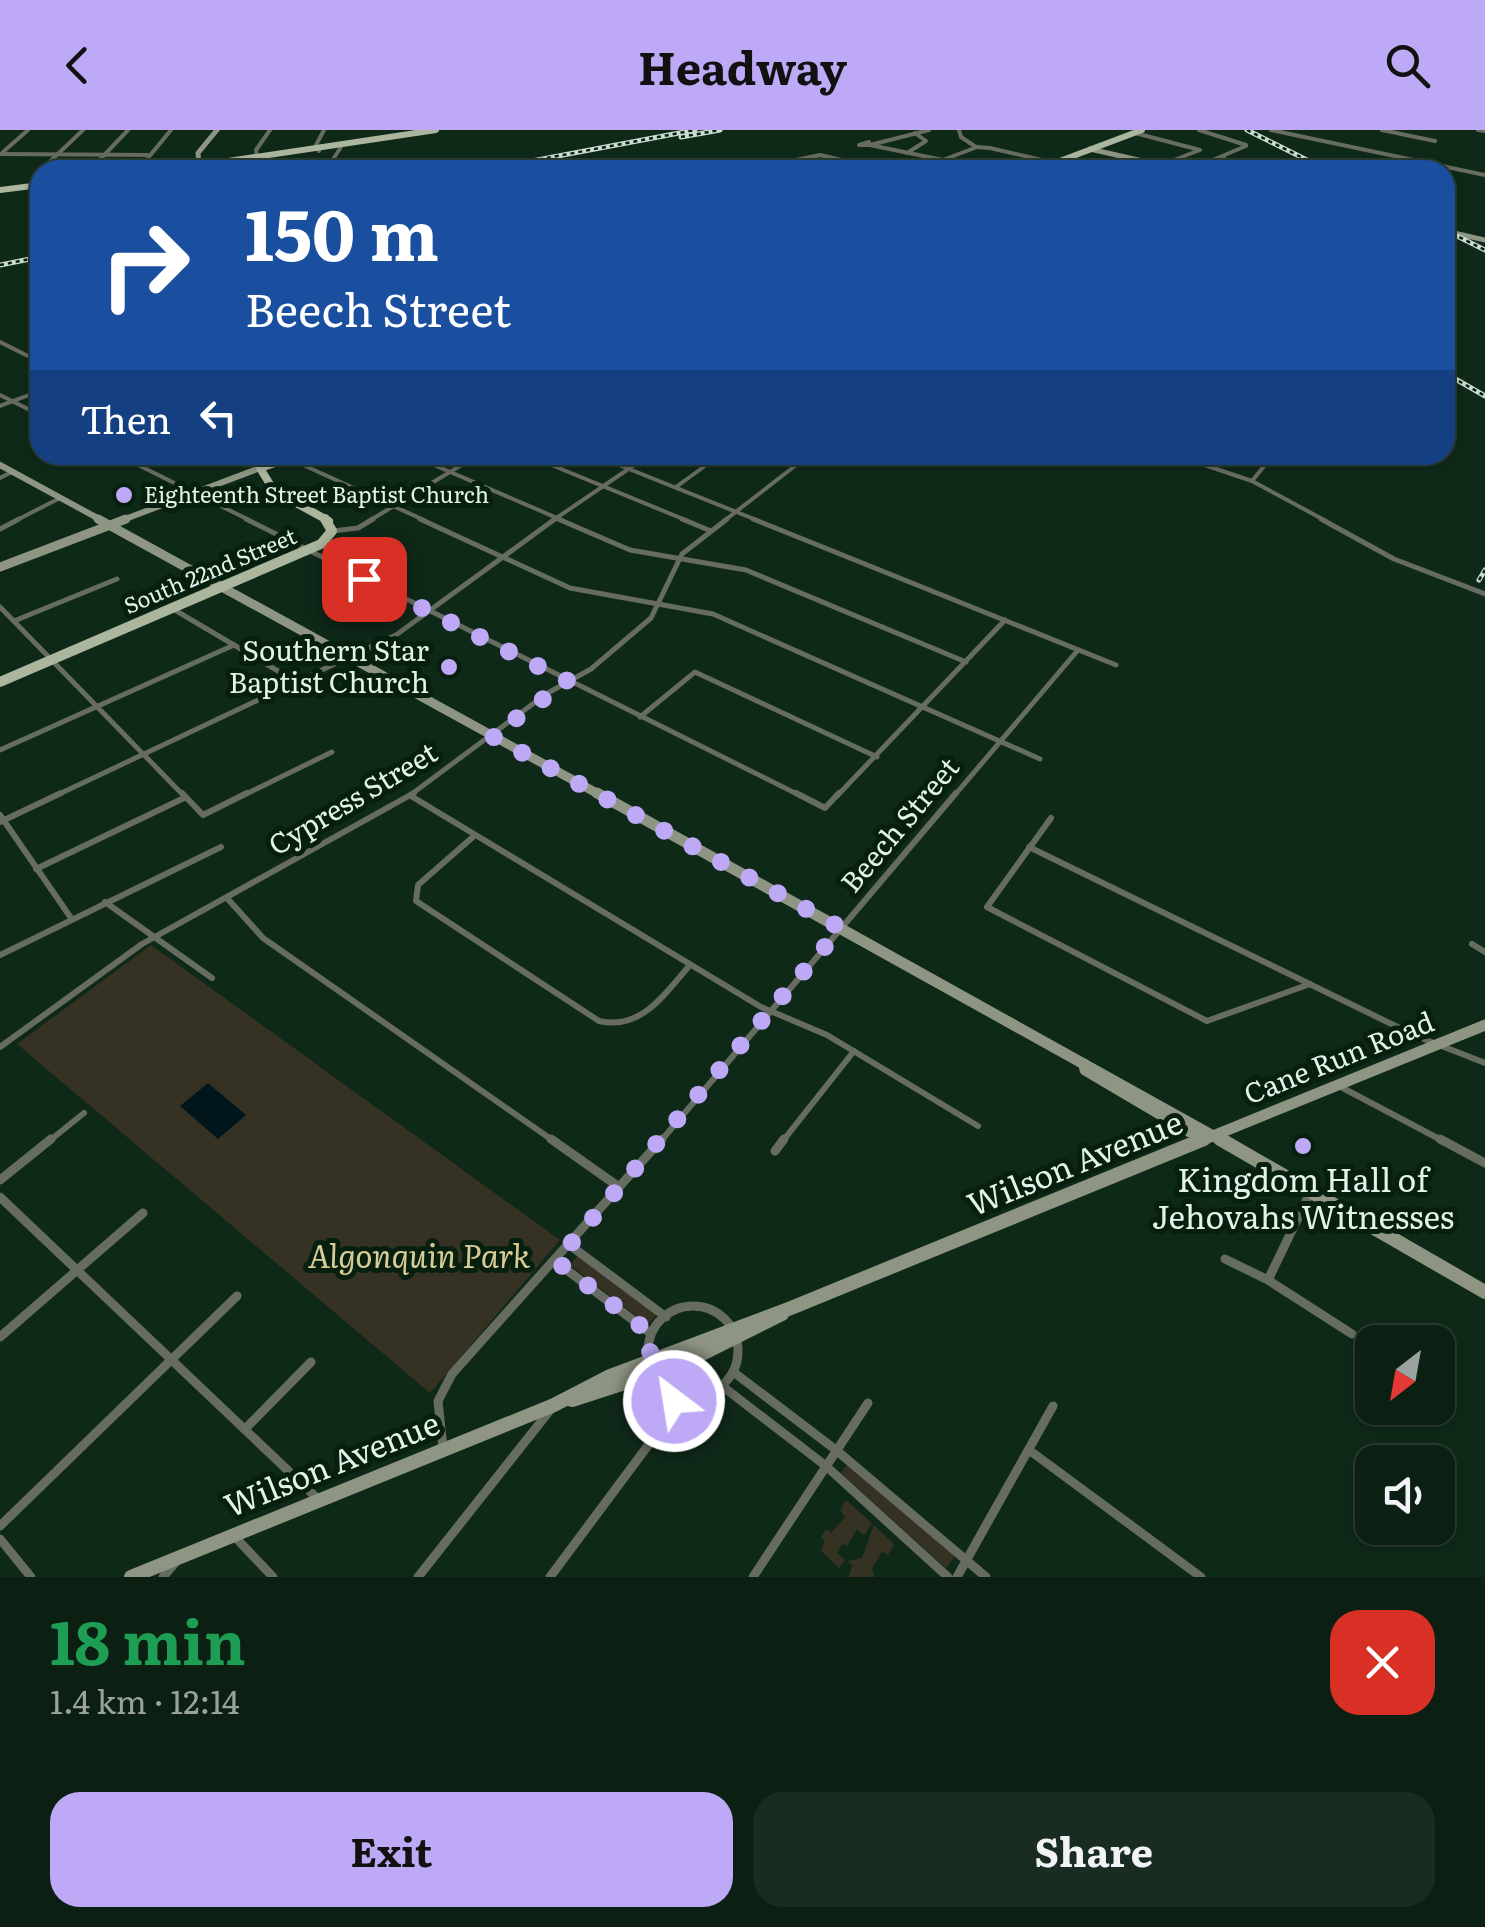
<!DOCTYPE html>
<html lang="en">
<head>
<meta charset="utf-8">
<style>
	body { margin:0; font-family:Literata,serif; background:#192c21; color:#f1f3f6; height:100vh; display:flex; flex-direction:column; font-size:38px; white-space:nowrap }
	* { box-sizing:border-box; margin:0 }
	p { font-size:32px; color:#9aa2a0 }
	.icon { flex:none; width:55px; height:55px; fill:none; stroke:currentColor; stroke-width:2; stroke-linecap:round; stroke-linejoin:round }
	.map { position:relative; height:1447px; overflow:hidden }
	.sheet { display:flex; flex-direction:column; background:#0b1f13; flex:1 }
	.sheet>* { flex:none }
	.top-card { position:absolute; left:30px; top:30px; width:1425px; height:305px; border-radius:30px; box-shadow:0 2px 8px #0004,0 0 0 2px #2b3d33; background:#1a4fa0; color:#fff; overflow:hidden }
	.needle { width:65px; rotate:211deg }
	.controls { position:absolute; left:1355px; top:1195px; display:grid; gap:20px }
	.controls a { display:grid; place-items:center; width:100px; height:100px; border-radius:20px; background:#0b1f13; box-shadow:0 2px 8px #0004,0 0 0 2px #2b3d33; font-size:50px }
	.pin { position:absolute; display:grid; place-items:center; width:85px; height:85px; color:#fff; margin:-42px; border-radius:20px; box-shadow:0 5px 15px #0006 }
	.me { position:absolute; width:110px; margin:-55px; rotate:329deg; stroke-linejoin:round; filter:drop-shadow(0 0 8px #0008) }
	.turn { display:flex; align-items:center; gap:35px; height:210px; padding:0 50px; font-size:45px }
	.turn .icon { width:130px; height:130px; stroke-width:2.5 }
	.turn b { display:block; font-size:70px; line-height:85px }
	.then { display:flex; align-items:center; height:95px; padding:0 50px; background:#0003; gap:20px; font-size:38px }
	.round { display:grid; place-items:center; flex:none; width:105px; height:105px; border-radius:30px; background:#192c21 }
	.head { display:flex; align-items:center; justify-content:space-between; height:170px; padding:0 50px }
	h1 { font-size:60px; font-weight:700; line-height:75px; color:#1e9e55 }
	.primary-button { display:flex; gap:20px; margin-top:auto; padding:20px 50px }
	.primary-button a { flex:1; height:115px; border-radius:30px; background:#bda9f5; color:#111; font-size:40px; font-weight:700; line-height:115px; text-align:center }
	.primary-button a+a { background:#192c21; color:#f1f3f6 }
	header { display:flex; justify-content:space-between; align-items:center; height:130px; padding:0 50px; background:#bda9f5; color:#111; font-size:45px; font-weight:700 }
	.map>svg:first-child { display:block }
</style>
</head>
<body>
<header><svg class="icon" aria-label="back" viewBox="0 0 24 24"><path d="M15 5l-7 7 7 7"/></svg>Headway<svg class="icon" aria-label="search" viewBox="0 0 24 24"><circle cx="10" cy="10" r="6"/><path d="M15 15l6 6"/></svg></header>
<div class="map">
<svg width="1485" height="1447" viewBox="0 0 1485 1447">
	<rect width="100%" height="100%" fill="#0f2919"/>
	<g fill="#363223">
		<path d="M 151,815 L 560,1110 L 430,1263 L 17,914 Z"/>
		<path d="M 579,1124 L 657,1184 L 648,1195 L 570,1135 Z"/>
		<path d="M 847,1335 L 955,1426 L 946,1438 L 841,1343 Z"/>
		<path d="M 846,1370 L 872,1393 L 864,1405 L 857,1399 L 847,1416 L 843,1413 L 837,1423 L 845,1430 L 839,1438 L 821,1421 L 825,1411 L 821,1407 L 826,1399 L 831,1403 L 845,1387 L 840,1380 Z"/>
		<path d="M 874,1395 L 894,1414 L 888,1425 L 882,1422 L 872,1438 L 874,1447 L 849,1447 L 852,1435 L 847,1431 L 862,1428 Z"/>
	</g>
	<path fill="#00161a" d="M 208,953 L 246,985 L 218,1009 L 180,976 Z"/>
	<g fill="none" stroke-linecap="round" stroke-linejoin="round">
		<g stroke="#676c61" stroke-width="4">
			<path d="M 929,0 L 870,15 L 943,30 L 977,17 L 990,18 L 1055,33"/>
			<path d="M 959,0 L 961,7 L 976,17"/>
			<path d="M 1199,0 L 1246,15"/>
			<path d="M 1271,0 L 1485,45"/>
			<path d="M 1382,0 L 1435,11"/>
			<path d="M 1478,0 L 1485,1"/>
			<path d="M 1135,3 L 1200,20 L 1161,35"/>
			<path d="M 869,12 L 859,15 L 870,15"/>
			<path d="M 319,21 L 316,15 L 324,0"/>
			<path d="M 3,22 L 28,0"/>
			<path d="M 907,23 L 926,11 L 915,3"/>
			<path d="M 0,24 L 148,25"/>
			<path d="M 257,28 L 256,20 L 270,0"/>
			<path d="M 1220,28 L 1259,39"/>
			<path d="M 780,33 L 795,40"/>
			<path d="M 41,40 L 83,0"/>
			<path d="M 90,40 L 128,0"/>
			<path d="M 138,40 L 171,0"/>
			<path d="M 326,40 L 341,17"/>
			<path d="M 747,40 L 820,25 L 885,40"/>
			<path d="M 1140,40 L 1155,34"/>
			<path d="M 1189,40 L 1246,16"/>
			<path d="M 31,56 L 40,41"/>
			<path d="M 1445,120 L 1458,104"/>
			<path d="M 0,212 L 40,232"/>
			<path d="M 0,265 L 40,285"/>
			<path d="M 0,276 L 40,261"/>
			<path d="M 118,325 L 251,391"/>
			<path d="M 234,325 L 260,338"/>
			<path d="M 411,325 L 564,391"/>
			<path d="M 527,325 L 688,391"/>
			<path d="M 594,325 L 759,391"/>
			<path d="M 752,325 L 763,329"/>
			<path d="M 1175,325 L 1252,351 L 1326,391"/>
			<path d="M 290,329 L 426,391"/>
			<path d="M 0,348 L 12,342"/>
			<path d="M 1252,351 L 1273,325"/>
			<path d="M 676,357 L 720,325"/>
			<path d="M 15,391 L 60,368"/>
			<path d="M 369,391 L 478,325"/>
			<path d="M 552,391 L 649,325"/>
			<path d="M 724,391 L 809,325"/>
		</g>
		<g stroke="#676c61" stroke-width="5">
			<path d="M 246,389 L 801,666"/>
			<path d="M 420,389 L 570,458 L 713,484 L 1040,629"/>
			<path d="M 558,389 L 630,420 L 746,440 L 966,532"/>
			<path d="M 682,389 L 711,401"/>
			<path d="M 753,389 L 1116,535"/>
			<path d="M 1321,389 L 1394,429 L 1485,464"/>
			<path d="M 0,399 L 19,389"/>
			<path d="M 333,401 L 358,398 L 373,389"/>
			<path d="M 0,477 L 184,666"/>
			<path d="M 14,491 L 117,449"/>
			<path d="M 234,515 L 295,551"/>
			<path d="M 640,587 L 695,542 L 877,627"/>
			<path d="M 0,620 L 234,515 L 173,479"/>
			<path d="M 55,666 L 396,505 L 555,389"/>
			<path d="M 242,666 L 332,622"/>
			<path d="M 409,666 L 546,564 L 591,539 L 651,488 L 682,424 L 727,389"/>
			<path d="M 837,666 L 1005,490"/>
			<path d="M 954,666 L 1078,520"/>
		</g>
		<g stroke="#676c61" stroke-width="6">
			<path d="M 182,663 L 203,685 L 247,663"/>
			<path d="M 796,663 L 825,678 L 839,663"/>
			<path d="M 411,666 L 761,877 L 827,905 L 978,996"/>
			<path d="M 0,685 L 71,788"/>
			<path d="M 1051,688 L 987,777 L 1207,891 L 1310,854"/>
			<path d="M 0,692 L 61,663"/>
			<path d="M 474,706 L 418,755 L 416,771 L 599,891 C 642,901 665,863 690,835"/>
			<path d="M 1029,717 L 1416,906 L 1485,933"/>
			<path d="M 36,739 L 184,668"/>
			<path d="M 227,768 L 263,808 L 555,1012"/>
			<path d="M 105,772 L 212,848"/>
			<path d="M 1472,814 L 1485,822"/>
			<path d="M 0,825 L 221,717"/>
			<path d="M 0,917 L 142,814 L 414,663"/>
			<path d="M 1339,956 L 1445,1012"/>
			<path d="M 48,1012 L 84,983"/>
			<path d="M 660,1012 L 956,663"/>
			<path d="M 782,1012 L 854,921"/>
		</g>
		<g stroke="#676c61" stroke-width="9">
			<path d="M 551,1009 L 619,1057"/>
			<path d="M 1440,1009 L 1485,1033"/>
			<path d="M 775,1021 L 784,1009"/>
			<path d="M 0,1050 L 51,1009"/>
			<path d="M 0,1067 L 318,1369"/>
			<path d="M 567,1113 L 666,1187"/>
			<path d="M 1225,1129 L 1268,1150 L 1352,1204"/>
			<path d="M 555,1131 L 650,1203"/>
			<path d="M 1268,1150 L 1310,1063"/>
			<circle cx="693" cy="1221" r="45"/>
			<path d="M 0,1207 L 143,1083"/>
			<path d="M 736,1244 L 836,1320 L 986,1447"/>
			<path d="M 722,1256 L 826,1336 L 948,1447"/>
			<path d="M 675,1265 L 667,1290 L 690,1268"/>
			<path d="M 245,1299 L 311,1232"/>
			<path d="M 443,1318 L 438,1271 L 452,1244 L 662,1009"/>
			<path d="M 1029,1320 L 1201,1447"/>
			<path d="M 0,1396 L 237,1166"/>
			<path d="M 234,1406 L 273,1447"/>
			<path d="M 0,1409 L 31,1447"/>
			<path d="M 163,1447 L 175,1433"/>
			<path d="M 418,1447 L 551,1279"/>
			<path d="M 550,1447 L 667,1290"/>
			<path d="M 753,1447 L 868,1273"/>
			<path d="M 957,1447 L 1053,1276"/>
		</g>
		<g stroke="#8e9683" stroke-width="5">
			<path d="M 1090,19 L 1182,40"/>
			<path d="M 199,36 L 198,23 L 217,0"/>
			<path d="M 1445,101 L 1485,110"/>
		</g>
		<g stroke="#8e9683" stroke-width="6">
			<path d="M 0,335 L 103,391"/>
			<path d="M 120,391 L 260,338"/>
		</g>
		<g stroke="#8e9683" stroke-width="9">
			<path d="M 98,389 L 602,666"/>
			<path d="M 0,437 L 126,389"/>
		</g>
		<g stroke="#8e9683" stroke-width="11">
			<path d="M 597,663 L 1224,1012"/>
			<path d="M 1084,934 L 1085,940 L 1190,1002 L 1201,1002"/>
			<path d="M 1198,1012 L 1485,895"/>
		</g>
		<g stroke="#8e9683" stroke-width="14">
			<path d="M 1220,1009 L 1485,1162"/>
			<path d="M 572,1270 L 680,1235 L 782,1184"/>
			<path d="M 131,1447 L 554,1275 L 610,1246 L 791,1178 L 1204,1009"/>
		</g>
		<g stroke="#acb69e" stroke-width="6">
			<path d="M 168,40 L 436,0"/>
			<path d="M 1036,40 L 1142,0"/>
			<path d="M 0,60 L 40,55"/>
		</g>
		<path stroke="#acb69e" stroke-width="8" d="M 299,325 L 260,338 L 274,361 L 329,391"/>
		<path stroke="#acb69e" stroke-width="10" d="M 0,552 L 321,414 L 332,401 L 325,389"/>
		<defs>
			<g id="rail">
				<path d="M 1247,0 L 1327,40"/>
				<path d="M 681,7 L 720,0"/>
				<path d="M 484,40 L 695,0"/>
				<path d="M 1445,100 L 1485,120"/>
				<path d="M 0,135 L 40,127"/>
				<path d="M 1445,243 L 1485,266"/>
				<path d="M 1479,450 L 1485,440"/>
			</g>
		</defs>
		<use href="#rail" stroke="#cadbcf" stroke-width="5"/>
		<use href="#rail" stroke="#061f0f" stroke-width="2.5" stroke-dasharray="4" stroke-linecap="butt"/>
	</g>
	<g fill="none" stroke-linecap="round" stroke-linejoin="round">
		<path stroke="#bda9f5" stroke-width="18" stroke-dasharray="0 32.4" d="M 364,449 L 568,551 L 492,606 L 841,798 L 556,1131 L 650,1203 C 648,1231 654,1246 675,1265 L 674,1271"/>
	</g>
	<g fill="#bda9f5" stroke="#061f0f" stroke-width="4">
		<circle cx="124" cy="365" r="10"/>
		<circle cx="449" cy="537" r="10"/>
		<circle cx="1303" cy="1016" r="10"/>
	</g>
	<g text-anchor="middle" stroke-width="10" stroke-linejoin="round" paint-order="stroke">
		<g font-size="22" fill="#e3f3e7" stroke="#061f0f" text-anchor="start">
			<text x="144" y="373">Eighteenth Street Baptist Church</text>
		</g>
		<g font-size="22" fill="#e3f3e7" stroke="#061f0f">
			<text transform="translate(210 441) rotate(-23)" y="8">South 22nd Street</text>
		</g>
		<g font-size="28" fill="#e3f3e7" stroke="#061f0f" text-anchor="end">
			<text x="429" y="531">Southern Star<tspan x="429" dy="32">Baptist Church</tspan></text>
		</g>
		<g font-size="28" fill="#e3f3e7" stroke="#061f0f">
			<text transform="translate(353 669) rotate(-31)" y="10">Cypress Street</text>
			<text transform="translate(900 695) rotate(-50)" y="10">Beech Street</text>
			<text transform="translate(1339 928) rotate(-22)" y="10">Cane Run Road</text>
		</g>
		<g font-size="32" fill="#e3f3e7" stroke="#061f0f">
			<text transform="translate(1075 1034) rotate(-22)" y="11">Wilson Avenue</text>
			<text transform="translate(332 1335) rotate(-22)" y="11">Wilson Avenue</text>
		</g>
		<g font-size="32" fill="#e3f3e7" stroke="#061f0f">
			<text x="1303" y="1062">Kingdom Hall of<tspan x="1303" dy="37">Jehovahs Witnesses</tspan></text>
		</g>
		<g font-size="32" font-style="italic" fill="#d8cb96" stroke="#061f0f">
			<text x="419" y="1138">Algonquin Park</text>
		</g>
	</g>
</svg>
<div class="controls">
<a><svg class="needle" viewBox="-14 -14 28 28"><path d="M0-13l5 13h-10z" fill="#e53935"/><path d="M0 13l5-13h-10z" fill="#9aa2a0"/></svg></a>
<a><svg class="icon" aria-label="sound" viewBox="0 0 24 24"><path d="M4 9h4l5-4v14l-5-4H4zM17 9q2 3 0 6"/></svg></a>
</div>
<div class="pin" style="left:364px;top:449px;background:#d93025"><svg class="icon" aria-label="arrive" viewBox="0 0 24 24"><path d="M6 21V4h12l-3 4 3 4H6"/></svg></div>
<svg class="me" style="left:674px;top:1271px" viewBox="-20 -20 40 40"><circle r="17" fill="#bda9f5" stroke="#fff" stroke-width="3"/><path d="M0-11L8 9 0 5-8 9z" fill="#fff"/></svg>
<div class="top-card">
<div class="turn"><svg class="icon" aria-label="right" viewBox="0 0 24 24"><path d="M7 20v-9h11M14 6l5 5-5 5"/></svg><div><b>150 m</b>Beech Street</div></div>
<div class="then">Then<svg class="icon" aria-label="left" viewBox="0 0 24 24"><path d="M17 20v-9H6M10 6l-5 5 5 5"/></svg></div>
</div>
</div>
<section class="sheet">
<div class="head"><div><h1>18 min</h1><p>1.4 km · 12:14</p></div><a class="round" style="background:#d93025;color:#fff"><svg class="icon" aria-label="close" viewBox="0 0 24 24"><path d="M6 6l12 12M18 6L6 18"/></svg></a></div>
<div class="primary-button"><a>Exit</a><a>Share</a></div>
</section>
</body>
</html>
